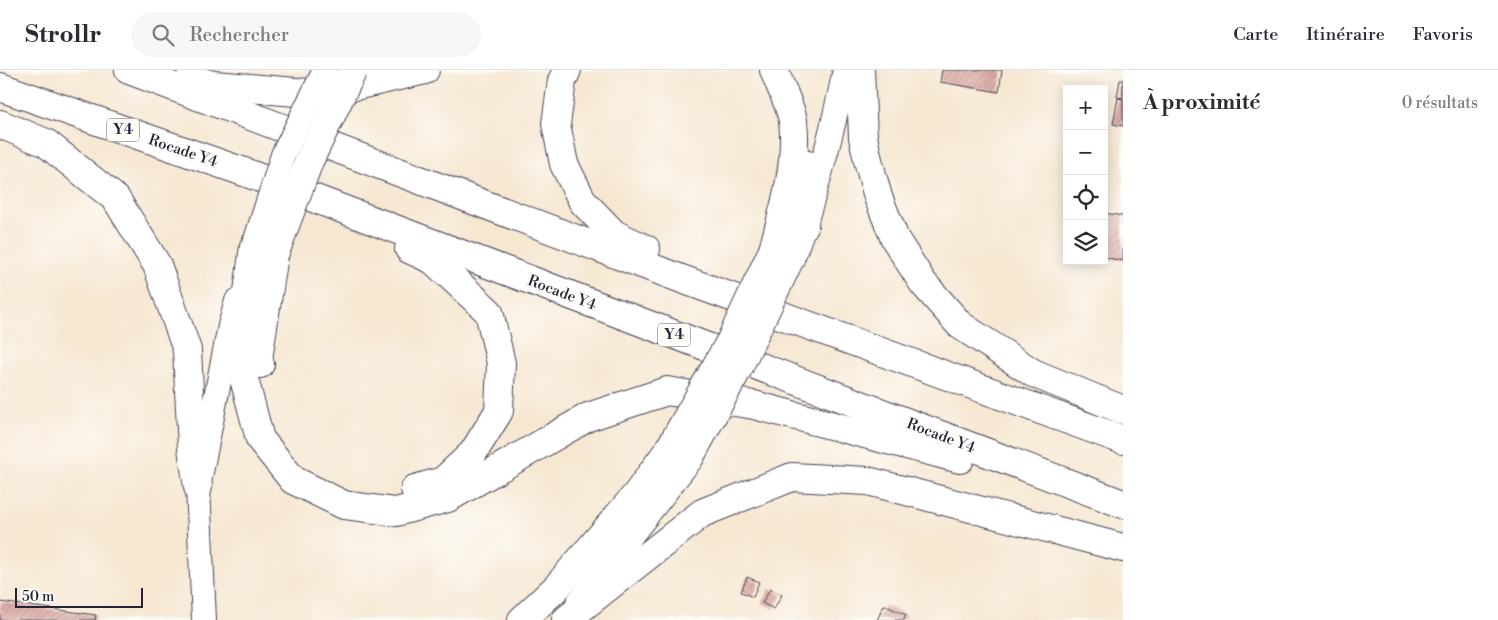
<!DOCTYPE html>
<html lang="fr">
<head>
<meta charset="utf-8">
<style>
  :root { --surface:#fff; --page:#f7f7f7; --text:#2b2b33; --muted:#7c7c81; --line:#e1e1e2 }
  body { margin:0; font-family:"Libre Bodoni",serif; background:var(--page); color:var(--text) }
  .controls { position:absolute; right:15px; top:15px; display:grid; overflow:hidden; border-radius:0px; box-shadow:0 2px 12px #0003 }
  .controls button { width:45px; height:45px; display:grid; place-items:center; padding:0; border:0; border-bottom:1px solid var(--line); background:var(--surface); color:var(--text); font:25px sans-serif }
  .scale { position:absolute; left:15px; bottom:12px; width:128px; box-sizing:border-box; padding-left:5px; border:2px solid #22223b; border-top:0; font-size:14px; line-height:18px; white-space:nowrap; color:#22223b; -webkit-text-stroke:4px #fdfcf7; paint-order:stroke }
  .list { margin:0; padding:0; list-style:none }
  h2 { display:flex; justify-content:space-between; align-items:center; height:65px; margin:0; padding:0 20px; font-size:21px }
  h2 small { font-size:16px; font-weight:400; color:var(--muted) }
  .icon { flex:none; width:28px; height:28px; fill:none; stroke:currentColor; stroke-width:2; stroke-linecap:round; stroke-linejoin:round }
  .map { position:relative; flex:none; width:1123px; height:550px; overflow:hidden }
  header { display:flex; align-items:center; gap:30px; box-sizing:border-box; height:70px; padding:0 25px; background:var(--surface); border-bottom:1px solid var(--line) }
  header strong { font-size:24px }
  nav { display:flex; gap:28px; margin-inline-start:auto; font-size:18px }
  .search { width:350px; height:45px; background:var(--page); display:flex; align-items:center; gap:12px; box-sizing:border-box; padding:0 18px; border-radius:28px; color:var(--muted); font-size:19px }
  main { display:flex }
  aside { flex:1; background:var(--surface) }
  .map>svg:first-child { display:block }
</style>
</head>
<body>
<header>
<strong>Strollr</strong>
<div class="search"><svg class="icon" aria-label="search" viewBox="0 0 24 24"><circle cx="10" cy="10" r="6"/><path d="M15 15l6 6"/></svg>Rechercher</div>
<nav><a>Carte</a><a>Itinéraire</a><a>Favoris</a></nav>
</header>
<main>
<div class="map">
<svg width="1123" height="550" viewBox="0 0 1123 550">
  <defs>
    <pattern id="building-hatch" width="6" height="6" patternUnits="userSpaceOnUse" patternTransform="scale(1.25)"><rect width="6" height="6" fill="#dba49e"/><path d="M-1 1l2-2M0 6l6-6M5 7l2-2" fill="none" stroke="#b18582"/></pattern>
  </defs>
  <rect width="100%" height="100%" fill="#fdfcf7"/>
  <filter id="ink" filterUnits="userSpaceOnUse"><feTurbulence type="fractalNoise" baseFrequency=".02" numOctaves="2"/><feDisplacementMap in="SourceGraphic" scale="10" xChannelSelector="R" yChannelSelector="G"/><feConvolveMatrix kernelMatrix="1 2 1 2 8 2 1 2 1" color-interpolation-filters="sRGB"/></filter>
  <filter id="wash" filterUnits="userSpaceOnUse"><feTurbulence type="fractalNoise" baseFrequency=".0096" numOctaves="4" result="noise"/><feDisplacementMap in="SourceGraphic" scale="20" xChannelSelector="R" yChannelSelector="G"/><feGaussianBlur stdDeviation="1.12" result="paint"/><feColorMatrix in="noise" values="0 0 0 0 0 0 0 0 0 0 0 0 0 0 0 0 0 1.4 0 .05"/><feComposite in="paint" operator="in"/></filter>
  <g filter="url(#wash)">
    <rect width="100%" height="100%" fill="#f6e7d1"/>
    <g id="blocks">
      <g fill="url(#building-hatch)">
        <polygon points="942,0 1002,0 999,22 940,12"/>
        <polygon points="1120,10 1123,10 1123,28 1117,27"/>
        <polygon points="1118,28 1123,29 1123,56 1113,54"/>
        <polygon points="1104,143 1123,146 1123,191 1104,187"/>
        <polygon points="747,507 759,512 753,527 741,522"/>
        <polygon points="770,519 782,525 774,539 762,533"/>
        <polygon points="0,532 96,545 95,550 0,550"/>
        <polygon points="884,535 906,545 904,550 877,550"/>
      </g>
    </g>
  </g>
  <g filter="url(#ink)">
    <use href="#blocks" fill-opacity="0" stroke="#424052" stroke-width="1"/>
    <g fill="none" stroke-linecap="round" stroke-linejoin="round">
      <defs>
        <g id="major">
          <path d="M 792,189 C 815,128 832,64 845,0"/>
          <polyline points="578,533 691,389"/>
          <polyline points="204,550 198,417 230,256 237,231"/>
        </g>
        <g id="highway">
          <polyline points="129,0 679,208 1123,370"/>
          <polyline points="567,0 562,11 556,54 564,94 583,132 614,164 646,179"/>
          <polyline points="860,0 863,67 868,90 878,127 895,169 923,213 960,255 1033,303 1123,340"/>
          <polyline points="190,9 214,15 319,24 425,0"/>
          <polyline points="0,17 247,103 1123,434"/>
          <polyline points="0,54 46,73 116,129 157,195 187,280 192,378 198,417"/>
          <polyline points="804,156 808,95"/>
          <polyline points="254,176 239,290 260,369 293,410 344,435 396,442 448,428 588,347 667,321 754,335 960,389"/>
          <polyline points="409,179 433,190 489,242 501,293 499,341 473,383 443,411 415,419"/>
          <path d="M 773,180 C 784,139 798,94 793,51 C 791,37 779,14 774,0"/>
          <polyline points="260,294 258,289 274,185"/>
          <polyline points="522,550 556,518 636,425 670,378"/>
          <polyline points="566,550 702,443 792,407 868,411 1123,478"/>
        </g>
      </defs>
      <use href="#major" stroke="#424052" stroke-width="26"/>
      <use href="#highway" stroke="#424052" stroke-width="30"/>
      <use href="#major" stroke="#fff" stroke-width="24"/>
      <use href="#highway" stroke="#fff" stroke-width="28"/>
      <defs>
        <g id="major-bridge">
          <polyline points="254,176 283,85 325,0"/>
          <polyline points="691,389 740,299 792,189"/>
        </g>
        <g id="highway-bridge">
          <polyline points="274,185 309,91 353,0"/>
          <polyline points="670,378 731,270 773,180"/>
        </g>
      </defs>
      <use href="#major-bridge" stroke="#424052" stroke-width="26" stroke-linecap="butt"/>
      <use href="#highway-bridge" stroke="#424052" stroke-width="30" stroke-linecap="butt"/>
      <use href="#major-bridge" stroke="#fff" stroke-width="24"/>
      <use href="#highway-bridge" stroke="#fff" stroke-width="28"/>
    </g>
  </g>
  <g text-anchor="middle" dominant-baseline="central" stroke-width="4" stroke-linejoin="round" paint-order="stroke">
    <g fill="#fdfcf7" stroke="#646373" stroke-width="1">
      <rect x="107" y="48.5" width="32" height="23" rx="4"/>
      <rect x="658" y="253.5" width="32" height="23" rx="4"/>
    </g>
    <g font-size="14" font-weight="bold" fill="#22223b">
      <text x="123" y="60">Y4</text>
      <text x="674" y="265">Y4</text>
    </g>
    <g font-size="15" fill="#22223b" stroke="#fdfcf7">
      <text transform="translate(183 81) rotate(19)">Rocade Y4</text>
      <text transform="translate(562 223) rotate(21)">Rocade Y4</text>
      <text transform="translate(941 366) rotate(21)">Rocade Y4</text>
    </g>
  </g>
</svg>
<div class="controls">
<button>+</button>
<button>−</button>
<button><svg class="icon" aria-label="locate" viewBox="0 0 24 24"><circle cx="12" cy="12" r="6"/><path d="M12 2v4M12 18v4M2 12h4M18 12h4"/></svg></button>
<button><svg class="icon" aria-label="layers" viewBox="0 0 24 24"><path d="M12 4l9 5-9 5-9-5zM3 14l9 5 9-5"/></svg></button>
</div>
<div class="scale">50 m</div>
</div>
<aside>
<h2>À proximité<small>0 résultats</small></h2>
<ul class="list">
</ul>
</aside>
</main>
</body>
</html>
